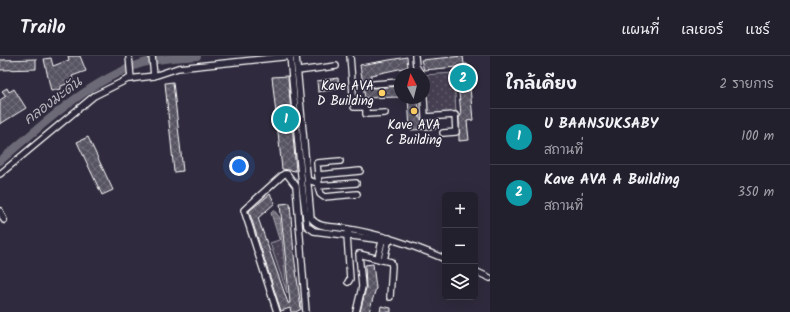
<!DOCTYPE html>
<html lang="th">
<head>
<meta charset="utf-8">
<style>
  :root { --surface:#23202e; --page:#2f2d3a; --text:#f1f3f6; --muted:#a3a3aa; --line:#403e4a; --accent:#0b8043 }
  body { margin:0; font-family:Kalam,"Playpen Sans Thai",sans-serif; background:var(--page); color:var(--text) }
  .controls { position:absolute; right:12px; bottom:12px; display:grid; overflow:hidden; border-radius:6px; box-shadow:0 4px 16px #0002 }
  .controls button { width:36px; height:36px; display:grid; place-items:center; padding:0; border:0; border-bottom:1px solid var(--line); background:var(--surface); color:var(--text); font:20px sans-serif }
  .compass { position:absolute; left:394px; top:12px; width:36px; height:36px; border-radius:50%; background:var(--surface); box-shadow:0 4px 16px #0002; rotate:353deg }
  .you { position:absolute; left:239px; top:110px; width:14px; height:14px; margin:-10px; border:3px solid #fff; border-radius:50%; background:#1a73e8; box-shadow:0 0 0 6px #1a73e833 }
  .badge { display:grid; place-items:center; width:26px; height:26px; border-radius:50%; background:var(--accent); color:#fff; font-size:13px; font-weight:700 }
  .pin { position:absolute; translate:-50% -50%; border:2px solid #fff; box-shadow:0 1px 4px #0006 }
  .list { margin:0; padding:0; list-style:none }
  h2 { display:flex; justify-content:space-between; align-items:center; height:52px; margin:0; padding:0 16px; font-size:17px }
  h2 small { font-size:13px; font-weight:400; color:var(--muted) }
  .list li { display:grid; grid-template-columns:26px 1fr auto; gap:12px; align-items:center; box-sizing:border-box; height:56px; padding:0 16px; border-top:1px solid var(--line) }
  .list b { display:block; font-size:15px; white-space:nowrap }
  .list p { margin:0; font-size:13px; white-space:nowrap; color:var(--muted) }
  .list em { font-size:13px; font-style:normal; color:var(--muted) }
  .icon { flex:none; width:22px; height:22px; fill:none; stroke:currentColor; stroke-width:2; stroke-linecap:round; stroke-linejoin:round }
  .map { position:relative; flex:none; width:490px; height:256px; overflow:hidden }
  header { display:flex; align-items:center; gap:24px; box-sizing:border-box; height:56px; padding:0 20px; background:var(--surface); border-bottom:1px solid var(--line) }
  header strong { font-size:19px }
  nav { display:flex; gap:22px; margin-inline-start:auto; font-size:14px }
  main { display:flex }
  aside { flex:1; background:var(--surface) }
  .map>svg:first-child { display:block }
</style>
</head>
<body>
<header>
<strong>Trailo</strong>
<nav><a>แผนที่</a><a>เลเยอร์</a><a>แชร์</a></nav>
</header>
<main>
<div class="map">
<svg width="490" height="256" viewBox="0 0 490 256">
  <defs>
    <pattern id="park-dots" width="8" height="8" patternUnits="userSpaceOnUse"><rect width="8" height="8" fill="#464152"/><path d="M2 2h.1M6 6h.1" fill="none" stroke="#625e6c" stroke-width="1.8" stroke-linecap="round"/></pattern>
    <pattern id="water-rules" width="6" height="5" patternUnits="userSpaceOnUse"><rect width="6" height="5" fill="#6d6a77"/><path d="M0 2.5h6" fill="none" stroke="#83808b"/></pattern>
    <pattern id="building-cross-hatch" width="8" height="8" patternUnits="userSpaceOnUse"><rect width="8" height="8" fill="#595564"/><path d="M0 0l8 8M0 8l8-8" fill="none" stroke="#726e7b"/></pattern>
  </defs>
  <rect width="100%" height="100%" fill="#2f2a3d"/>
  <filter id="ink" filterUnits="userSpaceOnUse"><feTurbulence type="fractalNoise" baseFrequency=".025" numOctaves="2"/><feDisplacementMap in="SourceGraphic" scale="8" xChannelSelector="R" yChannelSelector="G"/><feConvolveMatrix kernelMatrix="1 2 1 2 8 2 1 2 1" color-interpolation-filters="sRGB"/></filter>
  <g filter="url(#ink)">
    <g fill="url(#park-dots)" stroke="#a2a0a8">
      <polygon points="454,17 456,58 424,61 424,19"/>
      <polygon points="282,183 287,237 270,187"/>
    </g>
    <polygon fill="url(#water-rules)" stroke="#a7a6ad" points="274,154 280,162 282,182 279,183 271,157"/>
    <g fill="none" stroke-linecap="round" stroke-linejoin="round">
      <path stroke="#6d6a77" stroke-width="8" d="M 0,105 C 41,70 88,25 140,8 C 157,2 179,2 197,0"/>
    </g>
    <g fill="url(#building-cross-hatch)" stroke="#fff">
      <polygon points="68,0 80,0 86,15 72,20 74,25 61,30 61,33 51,35 44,3 51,2 53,10 69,4"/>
      <polygon points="463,0 464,8 467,8 468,10 473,64 467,65 469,84 459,85 459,60 461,60 457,11 424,14 421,4"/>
      <polygon points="407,1 408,11 371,19 370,28 372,32 400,30 400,41 365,42 360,9"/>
      <polygon points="36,3 36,13 0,14 0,4"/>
      <polygon points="288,20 296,115 282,113 272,21"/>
      <polygon points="338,22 339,33 318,36 317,25"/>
      <polygon points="173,26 183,115 174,116 165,27"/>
      <polygon points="7,32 9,36 14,33 26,52 0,68 0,44 6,40 2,35"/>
      <polygon points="408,42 418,42 420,63 425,65 436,65 436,73 410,74"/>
      <polygon points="88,81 113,134 102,139 77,86"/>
      <polygon points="270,138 275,147 258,162 288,247 290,247 280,148 290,147 294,199 301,253 296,256 291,256 290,252 281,255 249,155"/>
      <polygon points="373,208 376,232 369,256 360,256 366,232 365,209"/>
      <polygon points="381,250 391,252 391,256 380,256"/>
    </g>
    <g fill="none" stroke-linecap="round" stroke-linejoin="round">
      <defs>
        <g id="minor">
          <polyline points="129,0 131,23"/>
          <polyline points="152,0 154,20"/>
          <polyline points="290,0 302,130 307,170 314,175 390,185"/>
          <path d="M 296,0 L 311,162 C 318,172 331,170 342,172 C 381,178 409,188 445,203"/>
          <polyline points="350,0 354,51 366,51 366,58 385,57"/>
          <polyline points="415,0 416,10 421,18"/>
          <polyline points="298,15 336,10"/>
          <polyline points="374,28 400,26"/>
          <polyline points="424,42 425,61 455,59 456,76 443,77"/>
          <polyline points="0,118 94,40 128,23 154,20 178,12 292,0"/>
          <polyline points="318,119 317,107 340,105"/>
          <polyline points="308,124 317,127 320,138 324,141 357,138"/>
          <polyline points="356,127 319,130 318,119 360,115"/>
          <polyline points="0,155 4,164"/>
          <polyline points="378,202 383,181"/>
          <polyline points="384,204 389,182"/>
          <polyline points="475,215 490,222"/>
          <polyline points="348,226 350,223 347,179 349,175"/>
          <polyline points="277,256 244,154 284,118 287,118 296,130 306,256"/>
          <polyline points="356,256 362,231 359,198 391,206 392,210 390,241"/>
        </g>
      </defs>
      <use href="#minor" stroke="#fff" stroke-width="8"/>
      <use href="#minor" stroke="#2f2a3d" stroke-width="5.5"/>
    </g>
  </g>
  <g fill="#ffd166" stroke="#2f2a3d" stroke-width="1.5">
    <circle cx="382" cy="37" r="4"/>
    <circle cx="414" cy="55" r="4"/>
  </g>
  <g text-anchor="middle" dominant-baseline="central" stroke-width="3" stroke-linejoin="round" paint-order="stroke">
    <g font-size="13" fill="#fff" stroke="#2f2a3d" text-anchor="end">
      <text x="374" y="30">Kave AVA<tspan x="374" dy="15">D Building</tspan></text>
      <text x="414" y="69" text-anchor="middle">Kave AVA<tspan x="414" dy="15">C Building</tspan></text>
    </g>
    <g font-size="14" font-style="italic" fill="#b6b4bb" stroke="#2f2a3d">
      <text transform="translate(53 45) rotate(-37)">คลองมะดัน</text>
    </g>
  </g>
</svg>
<div class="controls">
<button>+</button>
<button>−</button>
<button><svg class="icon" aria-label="layers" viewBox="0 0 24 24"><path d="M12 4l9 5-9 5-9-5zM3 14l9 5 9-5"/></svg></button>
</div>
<svg class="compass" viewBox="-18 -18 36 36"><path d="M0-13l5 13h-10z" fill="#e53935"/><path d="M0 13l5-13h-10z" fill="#a3a3aa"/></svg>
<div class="you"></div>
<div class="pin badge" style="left:286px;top:63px;background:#0f9aa8">1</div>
<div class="pin badge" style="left:463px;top:22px;background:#0f9aa8">2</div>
</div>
<aside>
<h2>ใกล้เคียง<small>2 รายการ</small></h2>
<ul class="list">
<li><span class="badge" style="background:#0f9aa8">1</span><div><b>U BAANSUKSABY</b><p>สถานที่</p></div><em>100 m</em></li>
<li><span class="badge" style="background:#0f9aa8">2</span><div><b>Kave AVA A Building</b><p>สถานที่</p></div><em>350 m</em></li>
</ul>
</aside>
</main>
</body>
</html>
